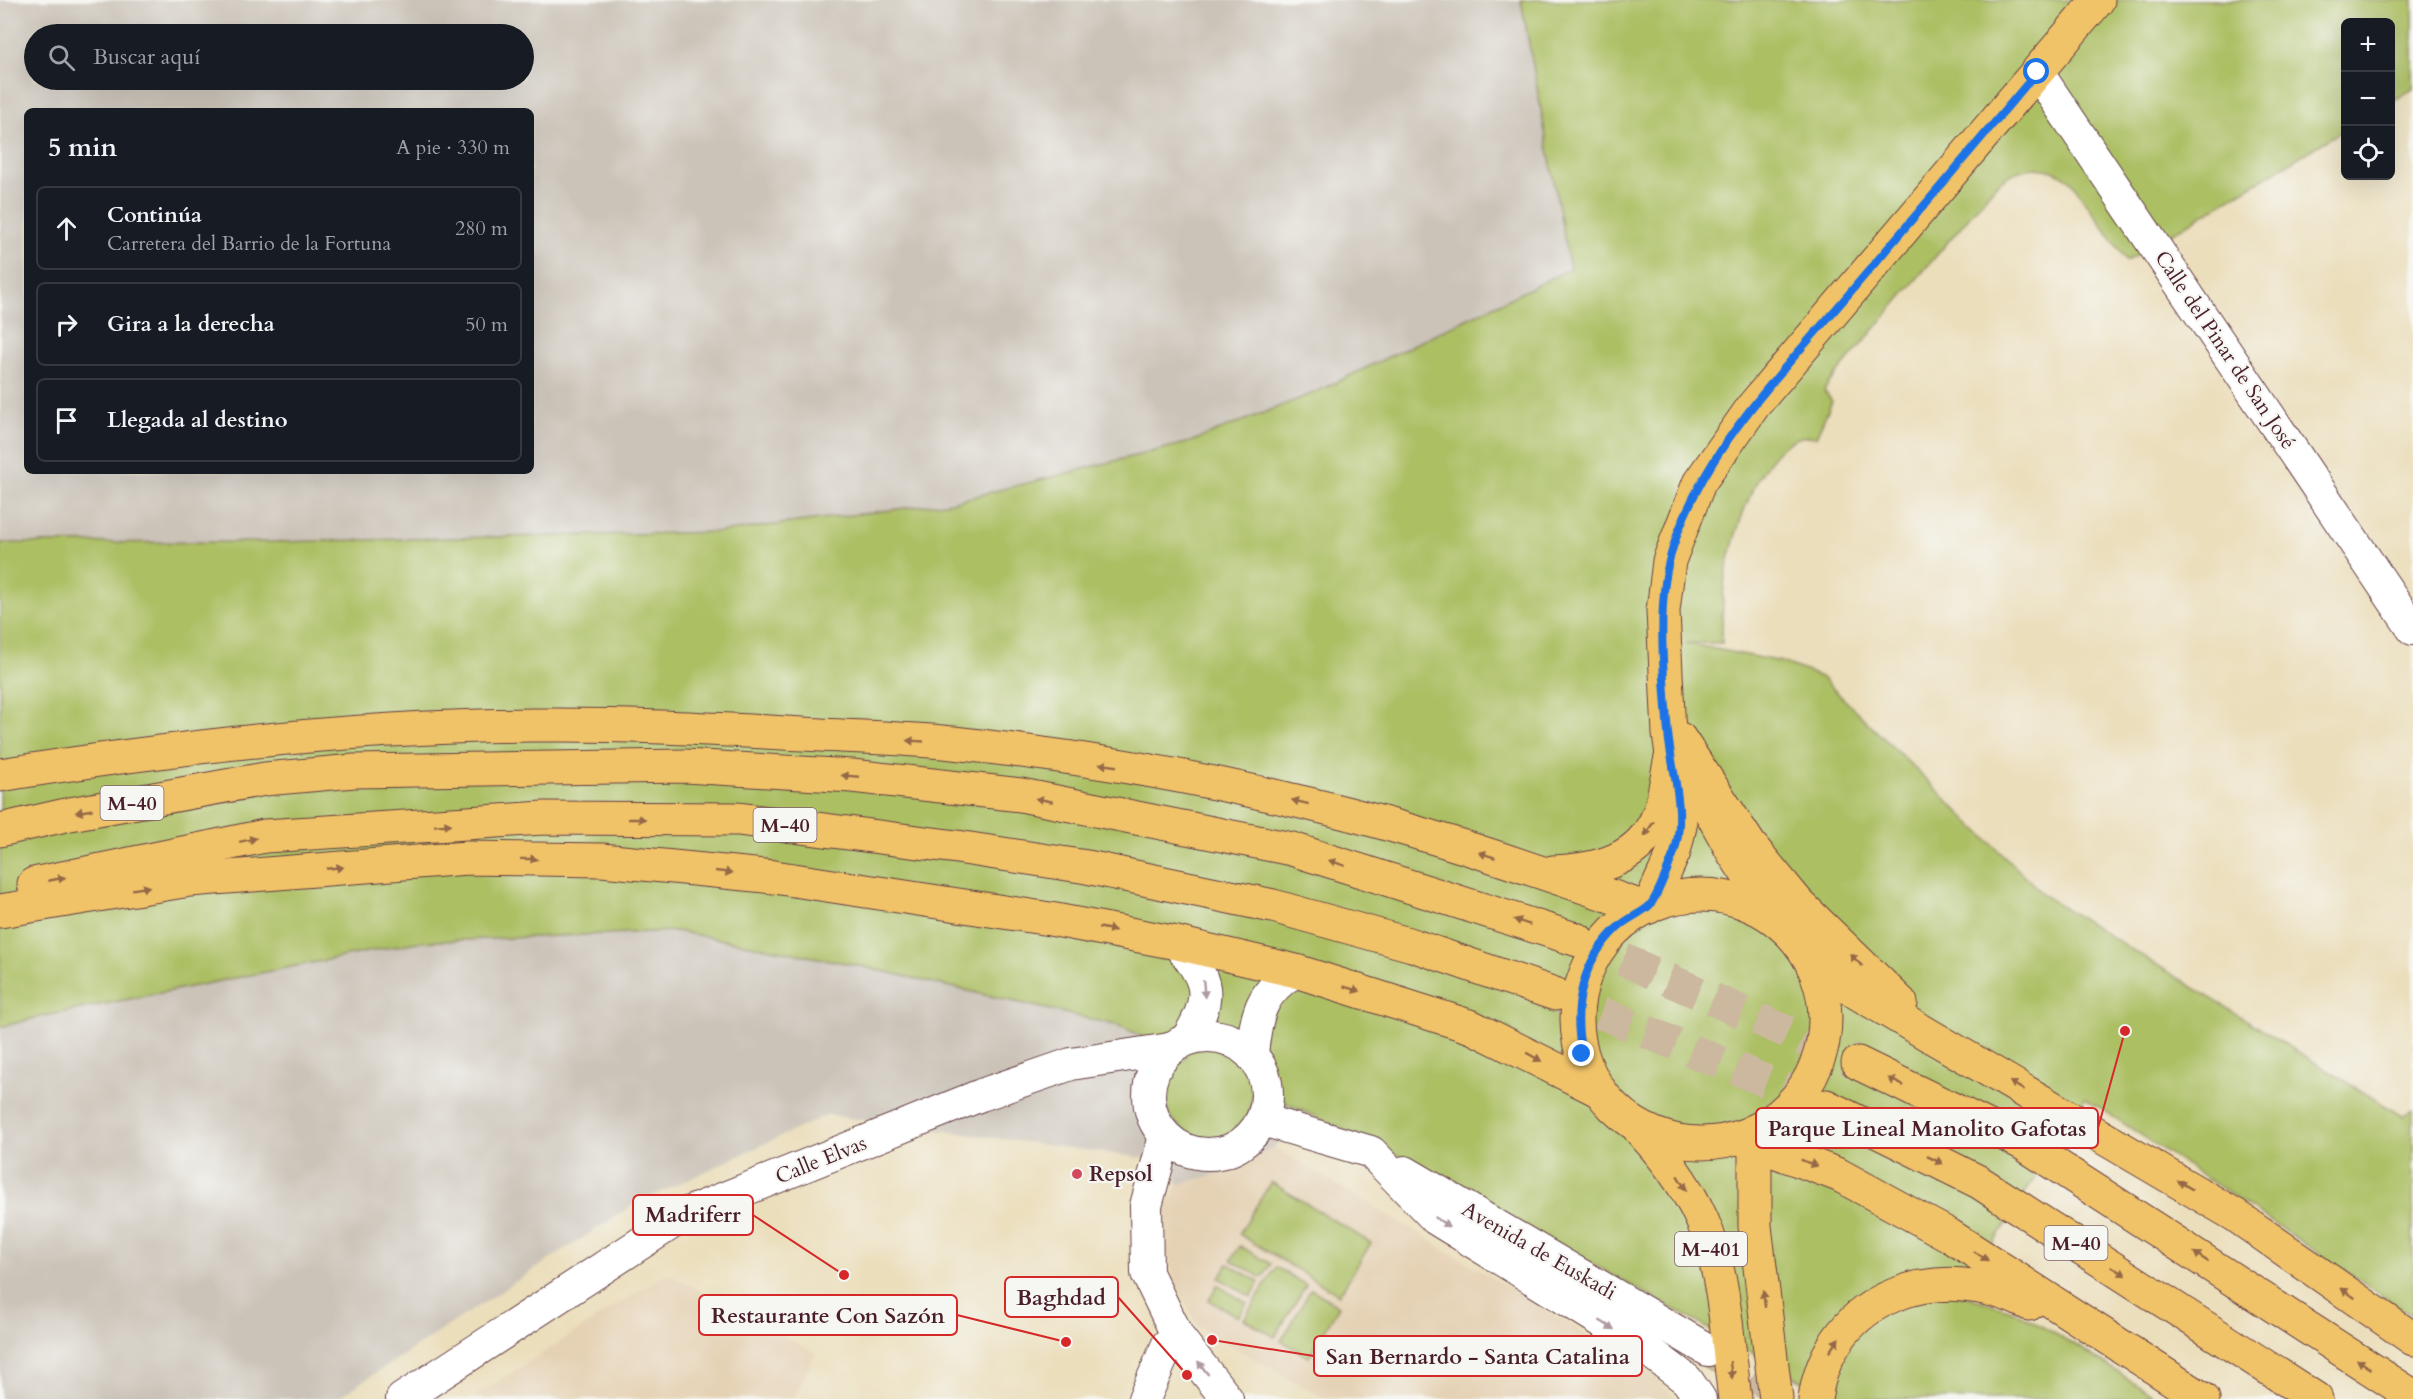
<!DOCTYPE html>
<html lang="es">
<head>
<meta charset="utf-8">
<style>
  :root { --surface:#171b24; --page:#20242c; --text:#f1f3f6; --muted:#9ea1a6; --line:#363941 }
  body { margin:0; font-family:Cardo,serif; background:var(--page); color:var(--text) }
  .controls { position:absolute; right:18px; top:18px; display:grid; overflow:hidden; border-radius:9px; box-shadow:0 6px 24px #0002 }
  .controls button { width:54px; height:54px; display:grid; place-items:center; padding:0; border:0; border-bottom:2px solid var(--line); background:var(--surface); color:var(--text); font:30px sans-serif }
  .stop { position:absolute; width:18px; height:18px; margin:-14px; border:4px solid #1a73e8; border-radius:50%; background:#fff }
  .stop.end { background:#1a73e8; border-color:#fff; box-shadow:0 2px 6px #0008 }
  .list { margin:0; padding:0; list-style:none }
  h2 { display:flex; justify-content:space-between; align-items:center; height:78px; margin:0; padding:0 24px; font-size:26px }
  h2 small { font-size:20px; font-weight:400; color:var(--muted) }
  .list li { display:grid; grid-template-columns:39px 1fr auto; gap:18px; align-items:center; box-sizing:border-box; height:84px; margin:0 12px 12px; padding:0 12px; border:2px solid var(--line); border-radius:9px }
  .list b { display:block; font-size:22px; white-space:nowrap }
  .list p { margin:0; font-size:20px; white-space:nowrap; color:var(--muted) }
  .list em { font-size:20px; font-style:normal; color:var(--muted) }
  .icon { flex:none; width:33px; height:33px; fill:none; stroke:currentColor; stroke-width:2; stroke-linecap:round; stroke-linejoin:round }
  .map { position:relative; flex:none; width:2413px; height:1399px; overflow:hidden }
  .search { position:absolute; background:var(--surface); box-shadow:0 6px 24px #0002; left:24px; top:24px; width:510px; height:66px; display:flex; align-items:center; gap:15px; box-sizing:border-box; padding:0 21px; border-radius:33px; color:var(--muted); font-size:22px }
  .panel { position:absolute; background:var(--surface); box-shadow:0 6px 24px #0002; left:24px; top:108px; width:510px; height:366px; border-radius:9px }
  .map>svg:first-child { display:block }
</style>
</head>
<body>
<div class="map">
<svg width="2413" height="1399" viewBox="0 0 2413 1399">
  <rect width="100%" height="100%" fill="#f6f6f2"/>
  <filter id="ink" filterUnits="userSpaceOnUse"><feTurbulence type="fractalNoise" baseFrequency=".0167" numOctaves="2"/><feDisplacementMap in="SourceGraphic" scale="12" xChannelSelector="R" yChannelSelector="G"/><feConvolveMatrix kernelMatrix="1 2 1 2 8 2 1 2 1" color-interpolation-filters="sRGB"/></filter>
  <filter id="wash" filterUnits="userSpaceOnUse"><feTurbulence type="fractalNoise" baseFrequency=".008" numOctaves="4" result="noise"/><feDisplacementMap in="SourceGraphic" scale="24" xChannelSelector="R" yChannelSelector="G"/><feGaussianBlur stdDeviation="1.35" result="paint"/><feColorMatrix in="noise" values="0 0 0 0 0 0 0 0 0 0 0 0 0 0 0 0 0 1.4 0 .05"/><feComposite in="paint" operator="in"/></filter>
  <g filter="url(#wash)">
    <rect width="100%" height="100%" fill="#ebdebb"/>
    <g fill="#e5d1b4">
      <polygon points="1274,1147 1651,1373 1675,1399 1326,1399 1198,1327 1175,1283 1165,1241 1165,1209 1178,1184 1227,1172"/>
      <polygon points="667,1273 815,1353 794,1399 471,1399"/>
    </g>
    <g fill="#cbc3b8" fill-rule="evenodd">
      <path d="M 0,0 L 1521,0 L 1570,269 L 1316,392 L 1190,442 L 952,502 L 720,532 L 274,542 L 0,543 ZM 34,34 L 524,34 L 524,80 L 34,80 ZM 27,111 L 531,111 L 531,471 L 27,471 Z"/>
      <polygon points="676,931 856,965 1120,1026 1309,1113 1274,1147 1227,1172 1178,1184 1172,1162 827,1115 633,1205 336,1399 0,1399 0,1027 44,1016 417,942"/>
    </g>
    <g fill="#acbf63" stroke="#7b6f47" stroke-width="1.5">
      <path d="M 1521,0 L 2413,0 L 2413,89 L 2391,102 L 2390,22 L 2346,22 L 2345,129 L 2127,261 L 2071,181 C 2046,162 2019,165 1996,185 L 1828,384 L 1824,391 L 1832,401 L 1816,437 C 1763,427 1732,538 1725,579 C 1722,600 1722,622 1722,643 L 1685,643 L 1782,662 L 1821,677 L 2045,896 L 2402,1116 L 2413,1109 L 2413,1316 L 2085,1098 L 1961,1295 L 2012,1310 L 2079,1347 L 2159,1399 L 1835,1399 L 1386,1149 L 1253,1088 C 1252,1097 1252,1106 1248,1115 C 1219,1177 1120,1107 1186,1057 L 1120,1026 L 856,965 L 676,931 L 417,942 L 44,1016 L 0,1027 L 0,543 L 274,542 L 720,532 L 952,502 L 1190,442 L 1316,392 L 1570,269 Z"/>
      <polygon points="1271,1182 1371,1243 1339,1295 1239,1234"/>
      <polygon points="1240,1246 1271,1264 1262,1278 1231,1260"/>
      <polygon points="1228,1264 1259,1282 1251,1297 1219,1278"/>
      <polygon points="1276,1267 1306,1285 1275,1337 1244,1319"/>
      <polygon points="1217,1285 1247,1303 1238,1317 1209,1300"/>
      <polygon points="1311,1289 1339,1306 1309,1357 1281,1341"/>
    </g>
  </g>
  <g filter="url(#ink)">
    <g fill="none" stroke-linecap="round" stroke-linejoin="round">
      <polyline stroke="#cbb89e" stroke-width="32" stroke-dasharray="32 16" stroke-linecap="butt" points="1711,1352 1793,1399"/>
      <g stroke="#cbb89e" stroke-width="33" stroke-dasharray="33 16" stroke-linecap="butt">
        <polyline points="1578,940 1858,1063"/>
        <polyline points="1555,994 1826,1106"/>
      </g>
      <defs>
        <g id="minor">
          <polyline points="2037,72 2413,629"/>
          <path d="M 1177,943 C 1209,979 1214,997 1187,1039"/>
          <circle cx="1208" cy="1095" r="59"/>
          <path d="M 1252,1054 C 1256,1016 1260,991 1296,971"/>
          <polyline points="1263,1120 1371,1152 1436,1219 1645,1348 1687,1380 1700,1399"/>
          <polyline points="1165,1136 1146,1206 1147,1273 1178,1337 1227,1399"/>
          <polyline points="1405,1172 1708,1350"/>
          <polyline points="402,1399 687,1213 981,1095 1071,1064 1170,1049"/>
          <polyline points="1144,1399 1168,1344 1178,1337"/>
        </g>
        <g id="major">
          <polyline points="1696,785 1734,854 1776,918"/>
          <circle cx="1701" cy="1019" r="124"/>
          <polyline points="1649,907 1674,852 1680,826 1679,801 1669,734 1663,611 1669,561 1699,483 1754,405 2098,0"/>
          <path d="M 1640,1130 C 1668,1160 1692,1193 1707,1232 C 1725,1282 1728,1346 1735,1399"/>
          <polyline points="1757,1130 1755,1143 1755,1226 1776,1399"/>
        </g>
        <g id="highway">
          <polyline points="1680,739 1750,845 1798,903 1901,1003"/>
          <path d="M 0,775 C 174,747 358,726 534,725 C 623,724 714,729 803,734 C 853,737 903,738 953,743 C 1067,755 1181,774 1292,800 C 1413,827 1529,868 1645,908"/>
          <polyline points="0,830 70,814 265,779 354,771 685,766 852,776 1021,795 1292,849 1578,940"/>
          <path d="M 1553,872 C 1598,870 1642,860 1659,813 C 1665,795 1667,773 1672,754"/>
          <polyline points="34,884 265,836 543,818 738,819 957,847 1087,867 1273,906 1412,945 1555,994"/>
          <polyline points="0,911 190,880 467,858 602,860 774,877 1050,919 1177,943 1296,971 1472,1027 1600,1091"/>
          <polyline points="1812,962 1859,994 2235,1215 2413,1339"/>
          <polyline points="1858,1063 2022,1143 2413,1396"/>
          <polyline points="1826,1106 1979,1182 2316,1399"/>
          <polyline points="1739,1138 1839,1175 1949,1235 2203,1399"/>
          <path d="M 1815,1399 C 1830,1294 1941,1258 2029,1304"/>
        </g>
      </defs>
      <use href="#minor" stroke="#623c41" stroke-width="34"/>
      <use href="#major" stroke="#623c41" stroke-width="35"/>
      <use href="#highway" stroke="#623c41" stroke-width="35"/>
      <use href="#minor" stroke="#fff" stroke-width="32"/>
      <use href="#major" stroke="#f0c369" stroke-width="33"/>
      <use href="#highway" stroke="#f0c369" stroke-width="33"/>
    </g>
    <defs><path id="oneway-solid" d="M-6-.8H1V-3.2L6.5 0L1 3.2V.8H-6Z" transform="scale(1.5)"/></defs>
    <g fill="#956947">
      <use href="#oneway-solid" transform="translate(915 741) rotate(-177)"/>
      <use href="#oneway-solid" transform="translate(1108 765) rotate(-172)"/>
      <use href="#oneway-solid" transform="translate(850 776) rotate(-175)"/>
      <use href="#oneway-solid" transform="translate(1044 800) rotate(-169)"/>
      <use href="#oneway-solid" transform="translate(1300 802) rotate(-166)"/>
      <use href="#oneway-solid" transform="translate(84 811) rotate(170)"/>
      <use href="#oneway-solid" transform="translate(637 819)"/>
      <use href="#oneway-solid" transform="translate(443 825) rotate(-4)"/>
      <use href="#oneway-solid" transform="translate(1649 829) rotate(123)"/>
      <use href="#oneway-solid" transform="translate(248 840) rotate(-12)"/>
      <use href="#oneway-solid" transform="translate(1487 855) rotate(-162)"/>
      <use href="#oneway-solid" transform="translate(529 859) rotate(1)"/>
      <use href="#oneway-solid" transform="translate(1337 863) rotate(-162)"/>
      <use href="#oneway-solid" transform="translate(335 868) rotate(-5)"/>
      <use href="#oneway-solid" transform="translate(724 872) rotate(6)"/>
      <use href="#oneway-solid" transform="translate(57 879) rotate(-11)"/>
      <use href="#oneway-solid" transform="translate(141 888) rotate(-9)"/>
      <use href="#oneway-solid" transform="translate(1522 922) rotate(-162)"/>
      <use href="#oneway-solid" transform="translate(1107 929) rotate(11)"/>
      <use href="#oneway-solid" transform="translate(1856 960) rotate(-136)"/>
      <use href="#oneway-solid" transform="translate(1352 989) rotate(17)"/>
      <use href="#oneway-solid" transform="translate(1534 1057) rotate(29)"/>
      <use href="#oneway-solid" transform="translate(1896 1082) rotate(-154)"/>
      <use href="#oneway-solid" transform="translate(2017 1086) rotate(-149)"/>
      <use href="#oneway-solid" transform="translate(1935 1160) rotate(26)"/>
      <use href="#oneway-solid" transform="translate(1809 1163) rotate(22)"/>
      <use href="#oneway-solid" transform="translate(1682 1183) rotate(58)"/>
      <use href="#oneway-solid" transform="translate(2185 1185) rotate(-149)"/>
      <use href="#oneway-solid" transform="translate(1981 1256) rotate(33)"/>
      <use href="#oneway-solid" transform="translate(2201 1257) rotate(-147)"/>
      <use href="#oneway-solid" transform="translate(2119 1271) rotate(32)"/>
      <use href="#oneway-solid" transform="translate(2348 1293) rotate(-145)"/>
      <use href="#oneway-solid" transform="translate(1764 1299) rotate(-97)"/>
      <use href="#oneway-solid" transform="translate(1834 1345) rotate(-55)"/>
      <use href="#oneway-solid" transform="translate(2364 1364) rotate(-147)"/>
      <use href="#oneway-solid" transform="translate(1731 1370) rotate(82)"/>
    </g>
    <g fill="#ae9aa0">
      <use href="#oneway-solid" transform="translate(1204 989) rotate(85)"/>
      <use href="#oneway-solid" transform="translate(1442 1222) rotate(34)"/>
      <use href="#oneway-solid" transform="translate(1607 1325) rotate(32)"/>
      <use href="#oneway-solid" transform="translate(1203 1368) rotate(-128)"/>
    </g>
  </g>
  <g fill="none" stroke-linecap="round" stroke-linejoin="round" filter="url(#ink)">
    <path stroke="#1a73e8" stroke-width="8" d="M 1582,1054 C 1572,1007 1582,961 1617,928 C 1626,919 1644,912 1650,905 C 1658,896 1669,865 1674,853 C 1687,813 1672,773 1668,733 C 1664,683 1657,609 1669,561 C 1696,457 1779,376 1847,296 C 1911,221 1974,147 2037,72"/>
  </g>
  <circle fill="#d1495b" stroke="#f6f6f2" stroke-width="2" cx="1077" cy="1174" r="6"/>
  <g text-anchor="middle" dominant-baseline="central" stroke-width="4.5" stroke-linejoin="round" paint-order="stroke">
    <g fill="#f6f6f2" stroke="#7e6067" stroke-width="1.5">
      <rect x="100.5" y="786" width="63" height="34" rx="4.5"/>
      <rect x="753.5" y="808" width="63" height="34" rx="4.5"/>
      <rect x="2044.5" y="1226" width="63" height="34" rx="4.5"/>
      <rect x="1675" y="1232" width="72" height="34" rx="4.5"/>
    </g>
    <g font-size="20" font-weight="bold" fill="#4a1f2b">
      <text x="132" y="803">M-40</text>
      <text x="785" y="825">M-40</text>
      <text x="2076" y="1243">M-40</text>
      <text x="1711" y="1249">M-401</text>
    </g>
    <g font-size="21" fill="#4a1f2b" stroke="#f6f6f2">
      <text transform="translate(2225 350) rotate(56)">Calle del Pinar de San José</text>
      <text transform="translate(821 1160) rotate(-22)">Calle Elvas</text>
      <text transform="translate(1539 1251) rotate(30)">Avenida de Euskadi</text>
    </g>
    <g font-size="21" font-weight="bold" fill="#4a1f2b" stroke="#f6f6f2" text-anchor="start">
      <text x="1089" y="1174">Repsol</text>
    </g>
  </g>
  <path fill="none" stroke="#d62828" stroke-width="2" d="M2125 1031L2098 1128M844 1275L753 1215M1187 1375L1118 1297M1066 1342L957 1315M1212 1340L1314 1356"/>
  <g fill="#d62828" stroke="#f6f6f2" stroke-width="2">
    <circle cx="2125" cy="1031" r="6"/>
    <circle cx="844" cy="1275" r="6"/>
    <circle cx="1187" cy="1375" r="6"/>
    <circle cx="1066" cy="1342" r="6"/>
    <circle cx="1212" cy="1340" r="6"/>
  </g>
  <g fill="#f6f6f2" stroke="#d62828" stroke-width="2">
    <rect x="1756" y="1108" width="342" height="40" rx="6"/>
    <rect x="633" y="1195" width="120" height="40" rx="6"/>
    <rect x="1005" y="1277" width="113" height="40" rx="6"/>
    <rect x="699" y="1295" width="258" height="40" rx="6"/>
    <rect x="1314" y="1336" width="328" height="40" rx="6"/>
  </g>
  <g font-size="22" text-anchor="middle" font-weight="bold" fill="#4a1f2b">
    <text x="1927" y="1136">Parque Lineal Manolito Gafotas</text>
    <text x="693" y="1222">Madriferr</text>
    <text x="1061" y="1305">Baghdad</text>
    <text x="828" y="1323">Restaurante Con Sazón</text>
    <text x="1478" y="1364">San Bernardo - Santa Catalina</text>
  </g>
</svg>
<div class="controls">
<button>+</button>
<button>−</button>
<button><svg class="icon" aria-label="locate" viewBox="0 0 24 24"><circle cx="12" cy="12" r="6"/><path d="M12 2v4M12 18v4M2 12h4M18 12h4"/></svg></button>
</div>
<div class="stop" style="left:2037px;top:72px"></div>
<div class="stop end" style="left:1582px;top:1054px"></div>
<div class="search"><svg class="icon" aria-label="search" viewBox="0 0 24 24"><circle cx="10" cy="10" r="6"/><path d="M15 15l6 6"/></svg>Buscar aquí</div>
<section class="panel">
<h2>5 min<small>A pie · 330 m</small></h2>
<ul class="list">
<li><svg class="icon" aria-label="ahead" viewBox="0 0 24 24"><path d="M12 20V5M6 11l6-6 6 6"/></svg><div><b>Continúa</b><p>Carretera del Barrio de la Fortuna</p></div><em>280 m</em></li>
<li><svg class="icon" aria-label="right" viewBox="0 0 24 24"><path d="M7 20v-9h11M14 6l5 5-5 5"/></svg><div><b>Gira a la derecha</b></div><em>50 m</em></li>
<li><svg class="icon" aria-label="arrive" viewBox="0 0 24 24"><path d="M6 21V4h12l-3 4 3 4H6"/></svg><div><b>Llegada al destino</b></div></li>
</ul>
</section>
</div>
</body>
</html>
